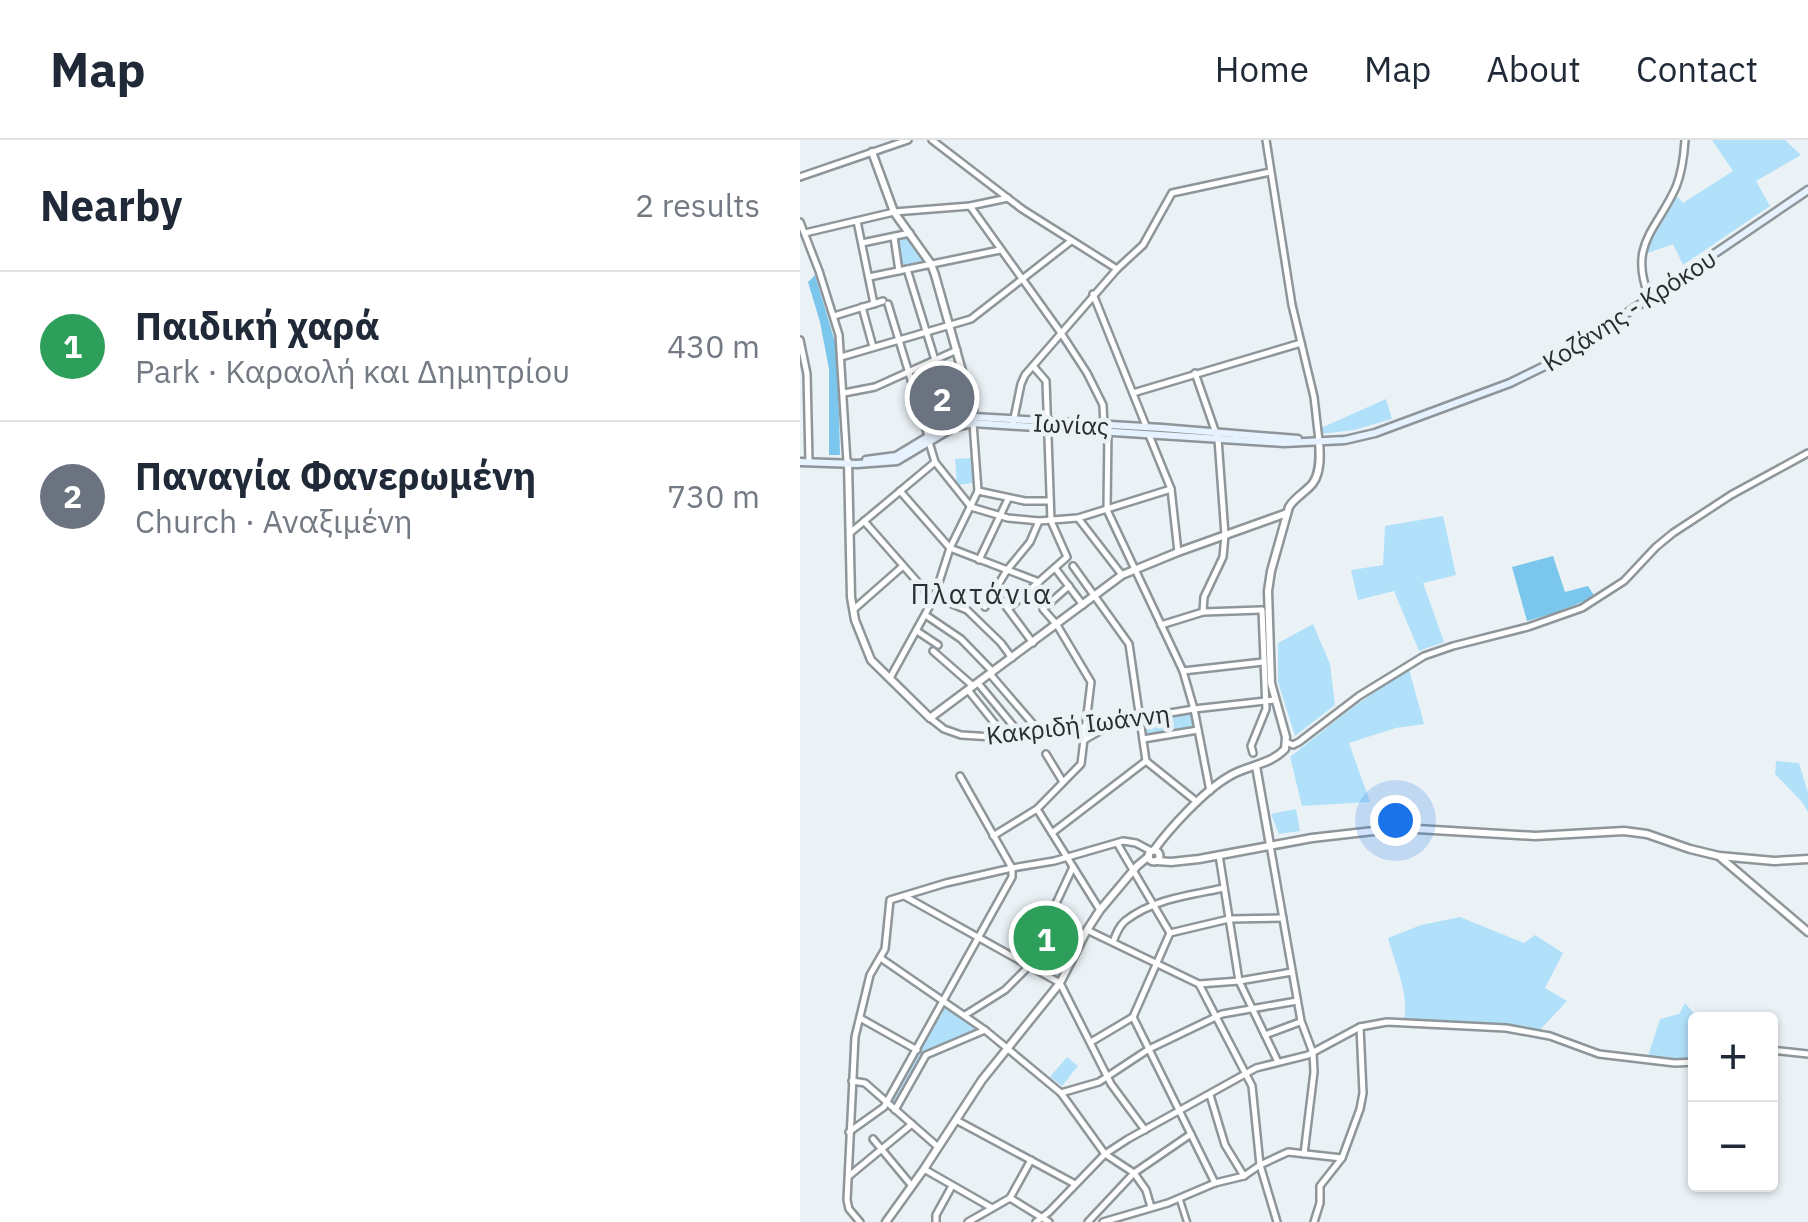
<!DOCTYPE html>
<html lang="en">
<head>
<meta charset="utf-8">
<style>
  :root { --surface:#fff; --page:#f2f2f3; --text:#1f2937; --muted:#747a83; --line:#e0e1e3; --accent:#56772e }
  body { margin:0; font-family:"IBM Plex Sans",sans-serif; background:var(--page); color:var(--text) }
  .controls { position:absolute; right:30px; bottom:30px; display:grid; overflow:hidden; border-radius:10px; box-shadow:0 2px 8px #0004 }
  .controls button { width:90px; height:90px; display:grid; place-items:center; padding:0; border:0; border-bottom:2px solid var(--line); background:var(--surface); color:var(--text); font:50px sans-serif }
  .you { position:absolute; left:595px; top:680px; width:35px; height:35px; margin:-25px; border:8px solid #fff; border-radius:50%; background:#1a73e8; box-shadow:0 0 0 15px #1a73e833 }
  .badge { display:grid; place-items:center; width:65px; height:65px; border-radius:50%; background:var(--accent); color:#fff; font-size:32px; font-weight:700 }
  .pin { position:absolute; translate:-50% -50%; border:5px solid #fff; box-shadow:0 2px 10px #0006 }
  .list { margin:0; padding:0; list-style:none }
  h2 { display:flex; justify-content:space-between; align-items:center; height:130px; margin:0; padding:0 40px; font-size:42px }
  h2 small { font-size:32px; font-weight:400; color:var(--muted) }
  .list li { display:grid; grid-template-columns:65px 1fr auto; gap:30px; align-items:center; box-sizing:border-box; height:150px; padding:0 40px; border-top:2px solid var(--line) }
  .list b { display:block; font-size:38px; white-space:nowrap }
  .list p { margin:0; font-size:32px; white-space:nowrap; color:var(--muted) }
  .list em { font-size:32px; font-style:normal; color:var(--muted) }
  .map { position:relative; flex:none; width:1008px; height:1082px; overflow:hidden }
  header { display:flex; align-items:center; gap:60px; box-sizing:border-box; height:140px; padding:0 50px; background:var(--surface); border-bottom:2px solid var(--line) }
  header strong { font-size:48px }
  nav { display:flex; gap:55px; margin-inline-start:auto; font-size:35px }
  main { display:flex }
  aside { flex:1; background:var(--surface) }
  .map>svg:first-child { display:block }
</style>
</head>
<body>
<header>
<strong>Map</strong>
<nav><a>Home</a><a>Map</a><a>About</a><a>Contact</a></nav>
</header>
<main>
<aside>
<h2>Nearby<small>2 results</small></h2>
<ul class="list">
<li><span class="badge" style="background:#2e9e5b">1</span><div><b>Παιδική χαρά</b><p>Park · Καραολή και Δημητρίου</p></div><em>430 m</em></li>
<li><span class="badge" style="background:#6b7280">2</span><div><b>Παναγία Φανερωμένη</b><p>Church · Αναξιμένη</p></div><em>730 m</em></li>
</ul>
</aside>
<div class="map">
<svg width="1008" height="1082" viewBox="0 0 1008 1082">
  <rect width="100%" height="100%" fill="#ebf2f6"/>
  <g fill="#b1e1fa">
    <polygon points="912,0 985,0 1001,15 956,41 970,66 883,125 873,104 845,114 860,83 877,56 883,63 933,31"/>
    <polygon points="107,98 124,122 100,127 96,100"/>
    <polygon points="586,259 592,279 554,290 521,294 521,288"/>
    <polygon points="171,318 173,343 157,345 155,319"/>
    <polygon points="643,376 656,435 623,443 644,502 619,511 594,451 558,460 551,430 583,425 585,386"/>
    <polygon points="513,484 530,524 535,565 495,596 478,542 478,503"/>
    <polygon points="609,529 624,584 596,588 549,603 570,662 502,666 490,617 553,567"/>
    <polygon points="392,573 394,589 345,596 342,581"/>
    <polygon points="976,621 999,623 1008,653 1008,672 1002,662 975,634"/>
    <polygon points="496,669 500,691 479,694 471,674"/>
    <path d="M 660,777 L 724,803 L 735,795 L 763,813 L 745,848 L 767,861 L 739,891 L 704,886 L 604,879 C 610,858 594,820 588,798 L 621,785 Z"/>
    <polygon points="245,788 274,802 256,838 231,824"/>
    <polygon points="885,863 899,879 896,880 895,918 878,920 848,916 860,879 879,874"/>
    <polygon points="144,865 179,890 124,913 94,966 91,962 138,876 141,877"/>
    <polygon points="267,917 278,926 262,946 250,937"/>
  </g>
  <g fill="#7ac6ec">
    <polygon points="15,135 35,202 38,236 40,315 29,315 29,229 20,182 8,142"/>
    <polygon points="753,416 765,452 788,446 795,457 754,473 727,481 712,427"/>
  </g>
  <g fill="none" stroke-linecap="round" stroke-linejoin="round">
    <defs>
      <polyline id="pedestrian" points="380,1060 387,1082"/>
      <g id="minor">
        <polyline points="132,0 222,69 317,129"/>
        <polyline points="466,0 492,165 514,257 519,301"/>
        <polyline points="0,37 108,0"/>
        <polyline points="170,66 261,193 287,233 303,265 304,287"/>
        <polyline points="57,81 74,164"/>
        <polyline points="0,82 19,131 39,195 47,322"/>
        <polyline points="5,93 94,72 170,66 208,58"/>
        <polyline points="94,97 99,131"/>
        <polyline points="62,103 110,93"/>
        <polyline points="107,129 135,220"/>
        <polyline points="69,137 200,110"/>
        <polyline points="293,154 346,286"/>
        <path d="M 849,157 C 828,104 857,90 876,47 C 882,32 884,16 885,0"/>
        <polyline points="88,164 128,296"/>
        <polyline points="62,167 73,207"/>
        <polyline points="34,176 83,161"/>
        <polyline points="0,200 7,234 9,322"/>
        <polyline points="41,217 171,179 271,101"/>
        <polyline points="395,233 418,299 425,395 423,417 404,457 403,472"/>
        <polyline points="44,253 75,247 157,210"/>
        <polyline points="333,253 501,203"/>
        <polyline points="173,283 178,351"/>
        <polyline points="213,283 221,244 225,235 317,129 343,105 372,53 470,32"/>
        <polyline points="308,289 307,370 383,531 394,569 410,651"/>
        <polyline points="349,295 371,349 378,412"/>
        <polyline points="129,302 135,322 171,367 208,378 239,381 278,378 371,349"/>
        <polyline points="100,351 150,408 239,442"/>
        <polyline points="178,351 225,361 249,361"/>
        <polyline points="278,378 322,435"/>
        <polyline points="64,381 128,454 167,470 201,503 212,518"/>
        <polyline points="50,393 135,322"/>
        <polyline points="179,420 208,359"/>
        <polyline points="273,426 329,504 346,621 397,662"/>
        <polyline points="255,428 283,465"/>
        <polyline points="196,453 233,503"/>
        <polyline points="185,467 207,430 230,402 239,381"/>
        <polyline points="208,469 267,417 251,381 246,241 233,226"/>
        <polyline points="53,470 103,426"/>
        <polyline points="127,476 161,499 193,532"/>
        <polyline points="361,485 403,472 461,470"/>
        <polyline points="117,491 138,505"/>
        <polyline points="133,511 173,546"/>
        <polyline points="383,531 463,522"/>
        <polyline points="190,534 239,591"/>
        <polyline points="90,538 134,458 150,408 178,351"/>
        <polyline points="178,543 220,594"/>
        <polyline points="168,550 204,595"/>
        <polyline points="130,578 144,589 161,595 193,597 285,587 394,569 474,560"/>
        <polyline points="343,599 398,590"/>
        <polyline points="284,600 312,584"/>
        <polyline points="486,602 493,605 499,602 559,556 624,516 653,506 728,487 782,468 824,441 856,407 873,393 931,355 1008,313"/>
        <polyline points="453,613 451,606 466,569 462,470"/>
        <polyline points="246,614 263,642"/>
        <polyline points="237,669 300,770"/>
        <polyline points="252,693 346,621"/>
        <polyline points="193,696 237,669 281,624 291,542 257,485 243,469 269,446"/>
        <polyline points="317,703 370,793"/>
        <polyline points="470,705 501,881 513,913 514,932 504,1014"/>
        <polyline points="419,715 439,841 478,922"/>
        <polyline points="106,757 260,843 311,944 345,990"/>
        <polyline points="244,785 280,803"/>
        <polyline points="287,790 399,844 452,946 460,1025 477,1082"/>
        <polyline points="370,793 429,779 483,778"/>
        <path d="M 313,802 C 316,794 319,786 325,781 C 353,759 390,755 424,748"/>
        <polyline points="82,819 185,890 261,953 305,1014 334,1033 346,1050 351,1067"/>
        <polyline points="399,844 439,841 492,832"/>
        <polyline points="165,875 205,850 225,830 273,727"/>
        <polyline points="333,877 415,1043"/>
        <polyline points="60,878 117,910"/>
        <polyline points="465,895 500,882"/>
        <polyline points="291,902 333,877 370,793"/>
        <polyline points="971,910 1008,914"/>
        <polyline points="52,941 65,943 138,1007"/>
        <polyline points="261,953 299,942 349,909 422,874 497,861"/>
        <polyline points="410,955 425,1005 444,1036"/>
        <polyline points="95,970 126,915 185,890"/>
        <polyline points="156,980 275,1044"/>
        <polyline points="49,992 84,967 212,737 212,728 160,636"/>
        <polyline points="73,999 112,1046"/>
        <polyline points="124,1029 192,1068"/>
        <polyline points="49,1036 112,984"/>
        <polyline points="210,1058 249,1082"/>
        <polyline points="60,1082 49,1069 47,1060 55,897 70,835 85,809 90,760 146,743 212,728 254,721 323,701 336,703 351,711"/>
        <polyline points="136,1082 136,1075 152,1046"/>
        <polyline points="168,1082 210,1058 231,1020"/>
        <polyline points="236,1082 249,1072 305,1014 328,999 456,928 508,915 560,887 587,882 706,888 750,896 799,914 875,923 896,922"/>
        <polyline points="288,1082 334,1033 391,994"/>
        <polyline points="303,1082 368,1063 415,1043 444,1036 460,1025 488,1012 542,1018"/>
        <polyline points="514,1082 520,1063 520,1046 542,1018 560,969 563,953 560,887"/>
      </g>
      <g id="tertiary">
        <polyline points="72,12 94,72 131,124 135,135 173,270 173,279"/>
        <polyline points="48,322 51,457 55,480 71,520 130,578 322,435 378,412 487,373"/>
        <polyline points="456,626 470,705"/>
        <path d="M 354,710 C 370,688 404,651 428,637 C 446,625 469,626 485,609 L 486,597 L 471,543 L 468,451 L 471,431 L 489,367 C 495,357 506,352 513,343 C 521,332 520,314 519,301"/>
        <circle cx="354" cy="716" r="5.5"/>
        <polyline points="920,717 1008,792"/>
        <polyline points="357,721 371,722 399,719 512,698 600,688 735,696 824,691 847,694 890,709 919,716 974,721 1008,719"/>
        <polyline points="86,1082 124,1029 182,940 260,843 287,790 300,770 337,726 349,716"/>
      </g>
      <g id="secondary">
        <polyline points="66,320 96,316 149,284 174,277 362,288 498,299"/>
        <polyline points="0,322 57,324 97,321 154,287 173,283 484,303 545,300 575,293 710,243 761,218 1008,50"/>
      </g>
    </defs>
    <use href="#pedestrian" stroke="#8f9699" stroke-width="9"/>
    <use href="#minor" stroke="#8f9699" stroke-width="10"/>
    <use href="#tertiary" stroke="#8f9699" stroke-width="11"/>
    <use href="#secondary" stroke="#8f9699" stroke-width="11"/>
    <use href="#pedestrian" stroke="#fff" stroke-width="4"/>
    <use href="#minor" stroke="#fff" stroke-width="5"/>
    <use href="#tertiary" stroke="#fff" stroke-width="6"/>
    <use href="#secondary" stroke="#e6f2ff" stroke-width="6"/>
  </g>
  <g text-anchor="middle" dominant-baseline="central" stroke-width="9" stroke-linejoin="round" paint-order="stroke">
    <g font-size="25" fill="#2a2d2e" stroke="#ebf2f6">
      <text transform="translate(829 170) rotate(-33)">Κοζάνης - Κρόκου</text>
      <text transform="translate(271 284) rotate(3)">Ιωνίας</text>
      <text transform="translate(278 584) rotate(-7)">Κακριδή Ιωάννη</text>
    </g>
    <g font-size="28" letter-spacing="2.5" fill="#2a3033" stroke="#ebf2f6">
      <text x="182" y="453">Πλατάνια</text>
    </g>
  </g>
</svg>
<div class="controls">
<button>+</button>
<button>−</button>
</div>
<div class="you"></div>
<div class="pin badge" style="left:246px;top:798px;background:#2e9e5b">1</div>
<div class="pin badge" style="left:142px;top:258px;background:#6b7280">2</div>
</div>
</main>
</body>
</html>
